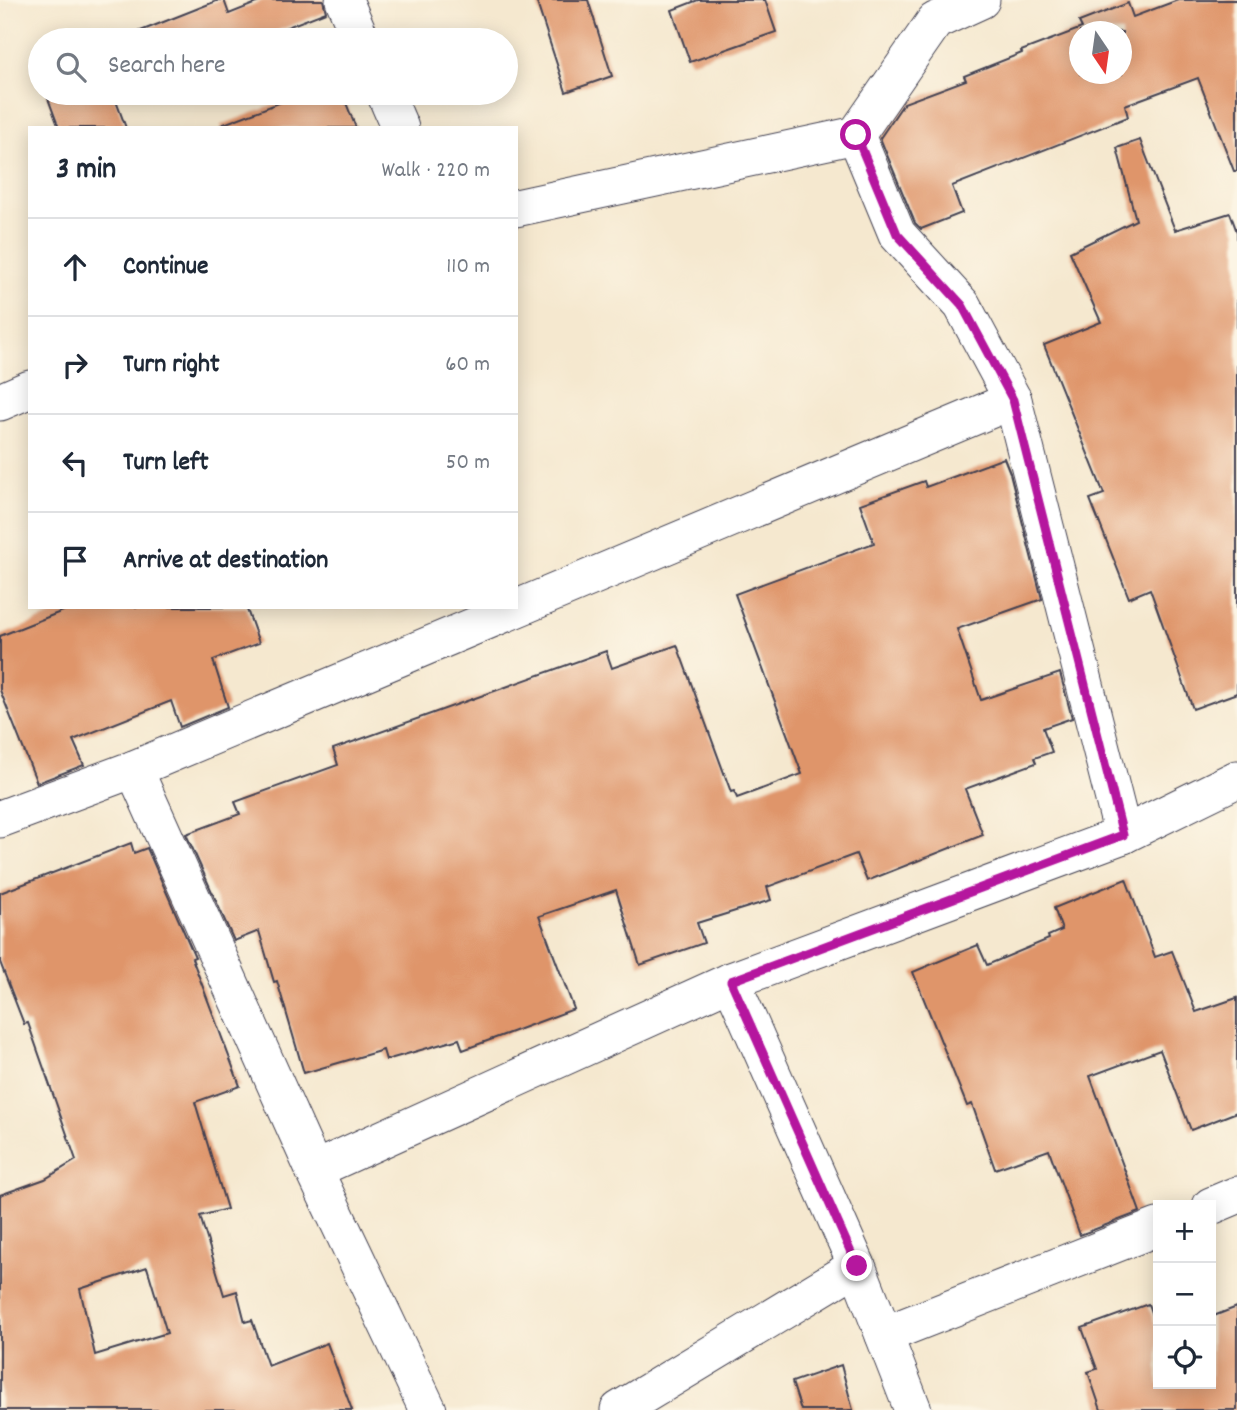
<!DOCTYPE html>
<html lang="en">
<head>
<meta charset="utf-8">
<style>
  :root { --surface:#fff; --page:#f6f6f7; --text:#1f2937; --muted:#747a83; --line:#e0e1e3 }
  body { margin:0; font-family:Dekko,sans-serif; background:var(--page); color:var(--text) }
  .controls { position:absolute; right:21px; bottom:21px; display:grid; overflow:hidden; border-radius:0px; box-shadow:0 4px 18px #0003 }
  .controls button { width:63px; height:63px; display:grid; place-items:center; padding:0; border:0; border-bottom:2px solid var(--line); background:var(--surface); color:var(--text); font:35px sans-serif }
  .compass { position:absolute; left:1069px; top:21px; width:63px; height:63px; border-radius:50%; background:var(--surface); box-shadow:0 4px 18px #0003; rotate:167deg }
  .stop { position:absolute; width:21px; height:21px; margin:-16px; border:5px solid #b5179e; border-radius:50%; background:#fff }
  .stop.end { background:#b5179e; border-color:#fff; box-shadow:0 2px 7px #0008 }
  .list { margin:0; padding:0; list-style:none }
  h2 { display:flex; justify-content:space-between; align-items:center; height:91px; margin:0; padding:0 28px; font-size:30px }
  h2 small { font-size:23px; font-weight:400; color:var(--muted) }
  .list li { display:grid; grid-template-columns:46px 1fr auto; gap:21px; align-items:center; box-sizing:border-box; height:98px; padding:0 28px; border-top:2px solid var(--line) }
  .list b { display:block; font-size:26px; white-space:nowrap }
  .list em { font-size:23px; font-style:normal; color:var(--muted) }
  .icon { flex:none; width:38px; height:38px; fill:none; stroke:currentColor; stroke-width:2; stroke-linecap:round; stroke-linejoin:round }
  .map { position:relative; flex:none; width:1237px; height:1410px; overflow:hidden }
  .search { position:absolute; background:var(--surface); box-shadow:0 4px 18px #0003; left:28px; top:28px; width:490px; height:77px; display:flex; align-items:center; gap:18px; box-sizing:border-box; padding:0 24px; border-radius:38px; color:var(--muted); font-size:26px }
  .panel { position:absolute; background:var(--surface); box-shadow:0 4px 18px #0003; left:28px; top:126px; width:490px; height:483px; border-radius:0px }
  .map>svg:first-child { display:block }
</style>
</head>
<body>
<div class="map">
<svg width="1237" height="1410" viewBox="0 0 1237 1410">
  <rect width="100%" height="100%" fill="#fcf5e5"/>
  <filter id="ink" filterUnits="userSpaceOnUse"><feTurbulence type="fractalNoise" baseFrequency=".0143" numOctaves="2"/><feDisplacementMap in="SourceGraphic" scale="14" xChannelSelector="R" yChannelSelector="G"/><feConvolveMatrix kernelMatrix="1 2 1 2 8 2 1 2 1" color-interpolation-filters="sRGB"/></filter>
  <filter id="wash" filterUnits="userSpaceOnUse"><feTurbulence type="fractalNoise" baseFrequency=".00686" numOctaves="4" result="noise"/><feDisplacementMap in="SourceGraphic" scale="28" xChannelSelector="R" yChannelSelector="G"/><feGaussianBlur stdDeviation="1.57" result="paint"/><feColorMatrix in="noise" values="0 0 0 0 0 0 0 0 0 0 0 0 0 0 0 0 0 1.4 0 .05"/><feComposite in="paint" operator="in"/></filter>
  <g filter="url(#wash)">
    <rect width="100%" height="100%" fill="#f5e8cf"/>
    <g id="blocks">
      <g fill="#df956b" fill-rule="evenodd">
        <polygon points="219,0 224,0 229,14 264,0 323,0 326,12 254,40 123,40 123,38"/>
        <polygon points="536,0 588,0 612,76 566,92"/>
        <polygon points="698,0 765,0 776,32 690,62 672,10"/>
        <path d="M 1178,0 L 1237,0 L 1237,171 L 1234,171 L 1198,78 L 1125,105 L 1128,117 L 952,186 L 962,213 L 921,229 L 915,223 L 880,138 L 904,103 L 966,80 L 964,76 L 1022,53 L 1021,51 L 1082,28 L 1079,22 L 1128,3 L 1133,17 ZM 1080,32 L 1122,32 L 1122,74 L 1080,74 Z"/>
        <polygon points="46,93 113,93 126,128 59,128"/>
        <polygon points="305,93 342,93 356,128 222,128 221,125"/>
        <polygon points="1140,140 1175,230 1230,213 1237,232 1237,693 1193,709 1150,589 1129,598 1090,499 1104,494 1044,345 1101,322 1070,252 1136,220 1117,148"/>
        <polygon points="1004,458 1010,473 1042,599 957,629 981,700 1060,673 1072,718 1043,728 1052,752 1034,758 1036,763 965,789 983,835 867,881 856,854 767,887 771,900 697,923 704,943 640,965 616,890 539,916 574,1009 463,1050 459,1039 386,1060 383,1050 304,1073 277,981 274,982 259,931 234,941 186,834 240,814 235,802 338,765 333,749 606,651 612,668 677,645 731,792 734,791 737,798 802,774 735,594 874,543 860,504 924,481 926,487"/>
        <polygon points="73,607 246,607 259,643 213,660 228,707 180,727 171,701 73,740 84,765 37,783 0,690 0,636"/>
        <path d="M 131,843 L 134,853 L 147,848 L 195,957 L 192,958 L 240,1086 L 195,1102 L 227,1209 L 200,1216 L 224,1295 L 237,1291 L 245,1322 L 252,1320 L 268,1366 L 327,1343 L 352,1410 L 0,1410 L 0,1195 L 45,1179 L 76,1160 L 28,1023 L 24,1024 L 0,962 L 0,893 ZM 147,1267 L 167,1333 L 95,1355 L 80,1289 Z"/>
        <polygon points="1126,879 1155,957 1172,951 1196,1012 1237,998 1237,1112 1191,1130 1160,1050 1090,1076 1140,1212 1080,1235 1049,1150 995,1169 972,1104 967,1106 913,972 978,945 987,965 1049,939 1048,936 1062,930 1054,908"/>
        <polygon points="1148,1304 1158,1332 1158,1384 1211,1384 1211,1317 1237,1307 1237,1410 1101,1410 1088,1372 1097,1369 1082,1328"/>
        <polygon points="841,1365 853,1410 801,1410 792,1382"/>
      </g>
    </g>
  </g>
  <g filter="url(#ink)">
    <use href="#blocks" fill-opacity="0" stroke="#424051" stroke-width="2"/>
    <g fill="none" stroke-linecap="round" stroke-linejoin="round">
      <defs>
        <g id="street">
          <polyline points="344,0 361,40"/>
          <polyline points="385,93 400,128"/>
          <polyline points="856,135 897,234 962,305 1013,400 1123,835"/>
          <polyline points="516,208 856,135 935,21 981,0"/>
          <polyline points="0,402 30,389"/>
          <polyline points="134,769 314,1170 428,1410"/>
          <polyline points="0,819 134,769 1013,400"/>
          <polyline points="731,981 857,1266 913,1410"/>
          <polyline points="314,1170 731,981 1123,835 1237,779"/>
          <polyline points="1211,1206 1237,1195"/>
          <polyline points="884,1335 1158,1227"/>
          <polyline points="619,1410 857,1266"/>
        </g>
      </defs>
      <use href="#street" stroke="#424051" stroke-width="39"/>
      <use href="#street" stroke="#fff" stroke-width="37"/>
    </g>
  </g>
  <g fill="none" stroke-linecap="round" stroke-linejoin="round" filter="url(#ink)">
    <polyline stroke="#b5179e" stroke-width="9" points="856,135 897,234 962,305 1013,400 1123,835 731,981 857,1266"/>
  </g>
</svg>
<div class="controls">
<button>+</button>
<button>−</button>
<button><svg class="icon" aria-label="locate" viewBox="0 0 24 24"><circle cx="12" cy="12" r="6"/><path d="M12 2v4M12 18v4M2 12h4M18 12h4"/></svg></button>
</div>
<svg class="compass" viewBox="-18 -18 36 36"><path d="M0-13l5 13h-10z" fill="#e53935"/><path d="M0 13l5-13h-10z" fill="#747a83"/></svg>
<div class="stop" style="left:856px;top:135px"></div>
<div class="stop end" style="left:857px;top:1266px"></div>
<div class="search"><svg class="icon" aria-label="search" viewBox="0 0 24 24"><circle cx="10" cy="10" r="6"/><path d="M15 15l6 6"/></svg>Search here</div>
<section class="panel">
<h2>3 min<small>Walk · 220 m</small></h2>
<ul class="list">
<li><svg class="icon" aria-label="ahead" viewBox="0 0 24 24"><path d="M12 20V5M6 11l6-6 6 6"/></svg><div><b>Continue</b></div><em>110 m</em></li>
<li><svg class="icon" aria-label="right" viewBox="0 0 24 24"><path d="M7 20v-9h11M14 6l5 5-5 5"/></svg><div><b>Turn right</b></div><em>60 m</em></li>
<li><svg class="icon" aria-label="left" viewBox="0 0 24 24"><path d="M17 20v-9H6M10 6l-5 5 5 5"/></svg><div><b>Turn left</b></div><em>50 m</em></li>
<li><svg class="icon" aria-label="arrive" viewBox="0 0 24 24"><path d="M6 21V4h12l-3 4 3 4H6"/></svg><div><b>Arrive at destination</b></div></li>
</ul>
</section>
</div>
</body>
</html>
